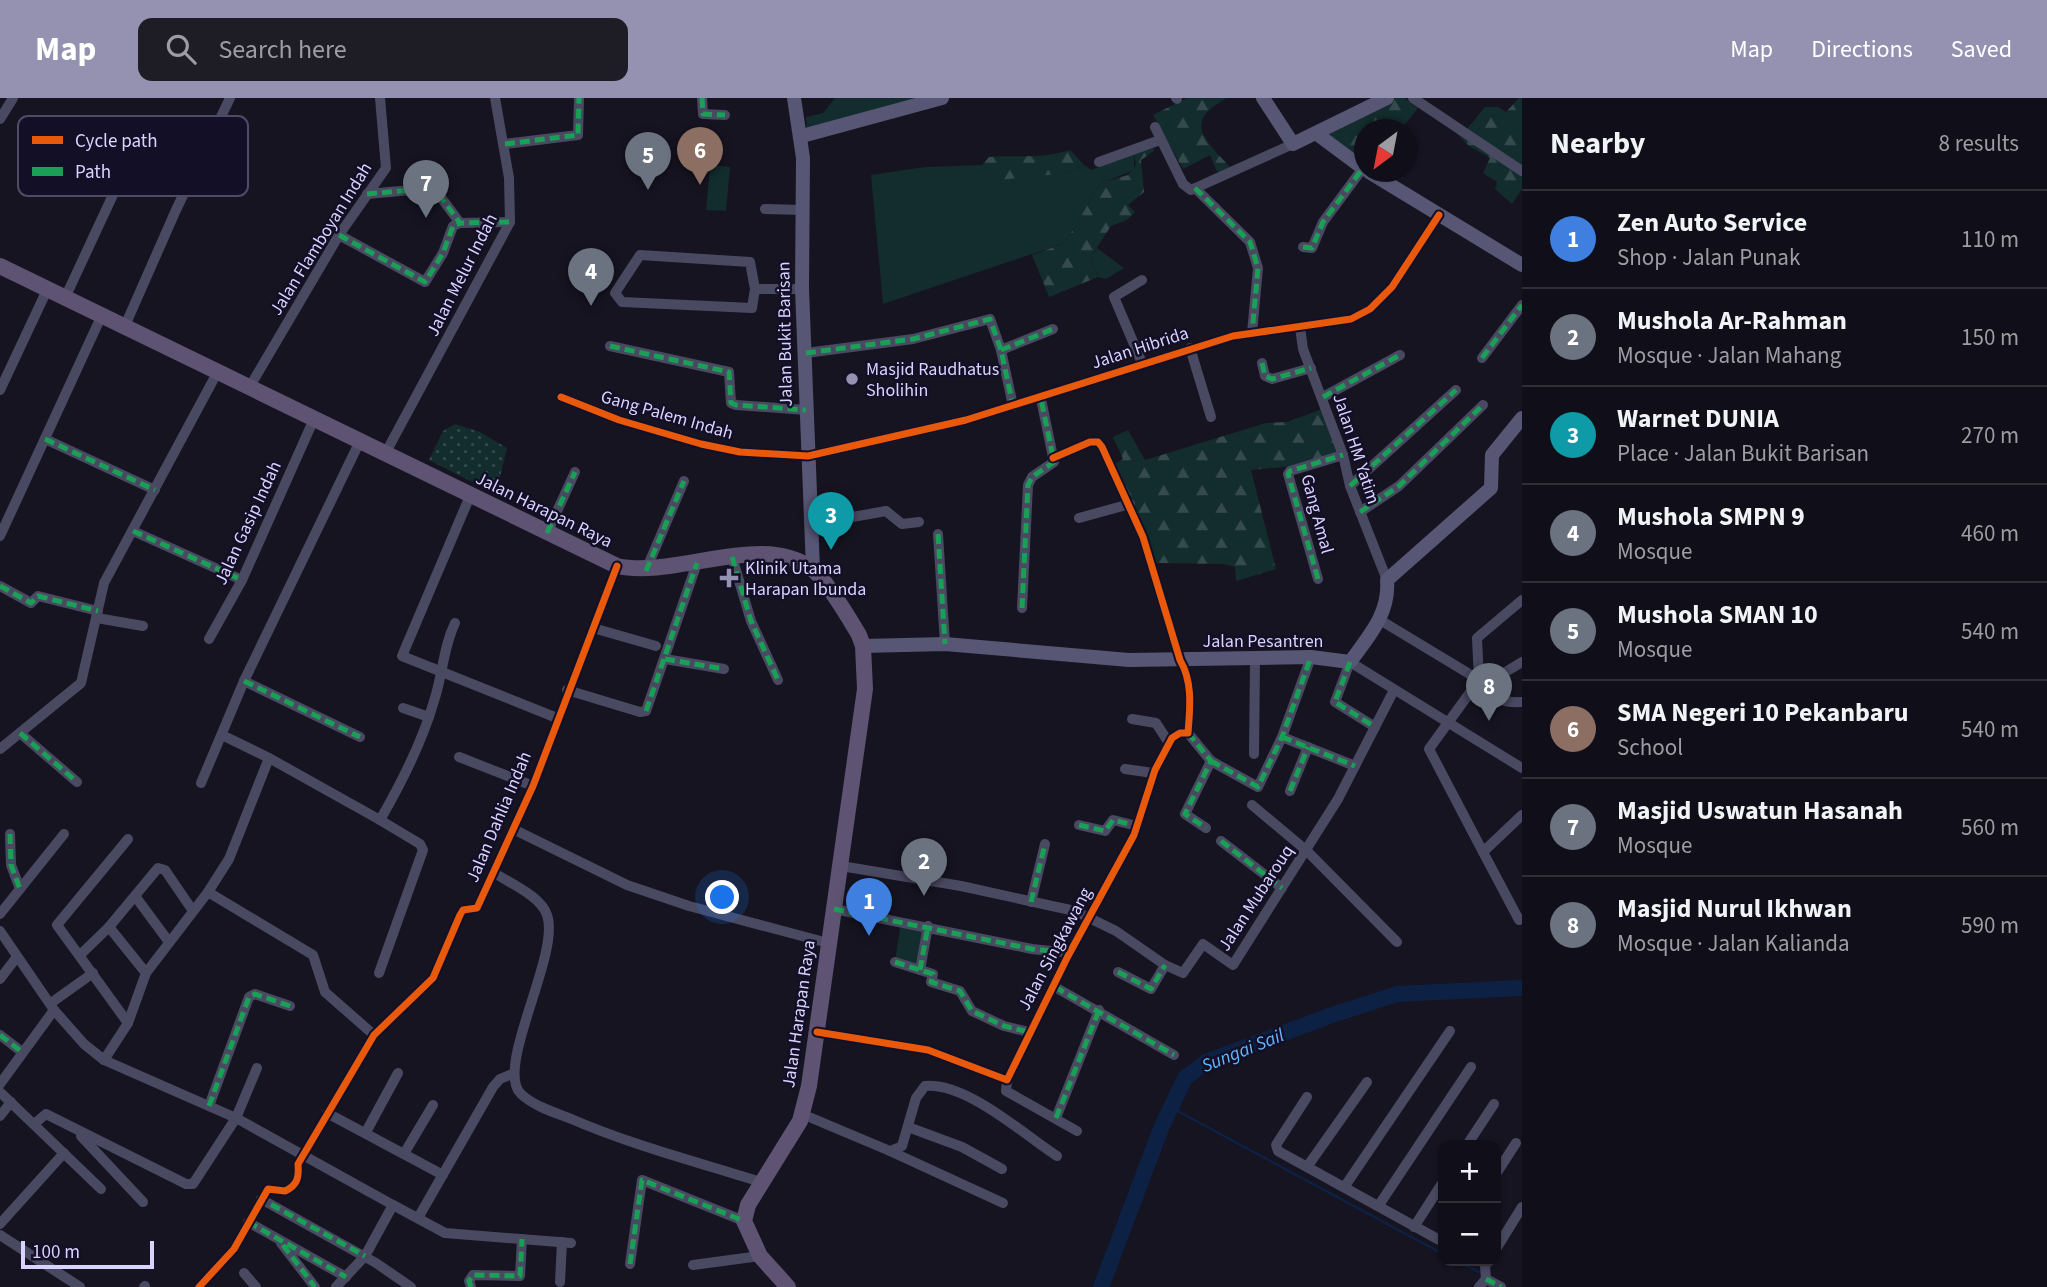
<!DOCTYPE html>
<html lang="en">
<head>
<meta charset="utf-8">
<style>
  :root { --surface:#100f19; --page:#1e1d26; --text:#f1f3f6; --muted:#9c9ca2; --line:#302f38; --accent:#9591b1 }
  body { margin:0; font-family:"Source Sans 3",sans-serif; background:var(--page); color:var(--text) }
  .controls { position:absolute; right:21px; bottom:21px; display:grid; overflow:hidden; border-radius:14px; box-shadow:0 2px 5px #0004 }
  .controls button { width:63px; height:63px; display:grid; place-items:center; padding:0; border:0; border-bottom:2px solid var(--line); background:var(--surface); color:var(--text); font:35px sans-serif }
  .compass { position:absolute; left:1354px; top:21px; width:63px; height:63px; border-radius:50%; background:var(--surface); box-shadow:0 2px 5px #0004; rotate:212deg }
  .scale { position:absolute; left:21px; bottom:18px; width:133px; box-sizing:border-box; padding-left:7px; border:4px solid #d9d4ff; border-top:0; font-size:19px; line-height:24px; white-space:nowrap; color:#d9d4ff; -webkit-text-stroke:5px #130f26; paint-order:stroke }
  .you { position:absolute; left:723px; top:800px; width:24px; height:24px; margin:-18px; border:5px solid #fff; border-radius:50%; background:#1a73e8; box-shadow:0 0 0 10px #1a73e833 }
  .badge { display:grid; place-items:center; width:46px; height:46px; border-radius:50%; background:var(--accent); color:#fff; font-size:23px; font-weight:700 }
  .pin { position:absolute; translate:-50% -58px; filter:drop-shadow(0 2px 4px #0008) }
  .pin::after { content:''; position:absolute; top:37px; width:24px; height:21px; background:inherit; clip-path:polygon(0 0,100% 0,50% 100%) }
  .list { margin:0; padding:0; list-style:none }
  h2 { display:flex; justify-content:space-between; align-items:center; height:91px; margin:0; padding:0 28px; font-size:30px }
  h2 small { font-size:23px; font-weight:400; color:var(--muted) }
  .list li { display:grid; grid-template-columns:46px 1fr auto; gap:21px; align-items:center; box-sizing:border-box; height:98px; padding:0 28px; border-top:2px solid var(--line) }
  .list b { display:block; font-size:26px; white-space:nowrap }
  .list p { margin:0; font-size:23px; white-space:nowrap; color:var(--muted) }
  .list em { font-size:23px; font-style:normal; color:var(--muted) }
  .icon { flex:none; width:38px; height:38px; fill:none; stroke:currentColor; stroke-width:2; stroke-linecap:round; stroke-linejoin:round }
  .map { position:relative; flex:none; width:1522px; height:1189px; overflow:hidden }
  header { display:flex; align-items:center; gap:42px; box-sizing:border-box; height:98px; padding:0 35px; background:var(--accent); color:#fff }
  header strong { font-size:33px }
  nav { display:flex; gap:38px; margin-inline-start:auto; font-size:24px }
  .search { width:490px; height:63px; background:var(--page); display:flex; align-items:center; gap:18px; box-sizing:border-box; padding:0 24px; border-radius:14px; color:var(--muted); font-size:26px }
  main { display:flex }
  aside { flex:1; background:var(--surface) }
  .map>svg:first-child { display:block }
</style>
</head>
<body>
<header>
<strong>Map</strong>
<div class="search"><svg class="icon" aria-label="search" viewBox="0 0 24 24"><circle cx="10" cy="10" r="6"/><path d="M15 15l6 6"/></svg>Search here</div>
<nav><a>Map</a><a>Directions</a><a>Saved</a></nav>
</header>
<main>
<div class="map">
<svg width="1522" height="1189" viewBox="0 0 1522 1189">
  <defs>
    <pattern id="forest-firs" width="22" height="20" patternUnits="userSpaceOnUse" patternTransform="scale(1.75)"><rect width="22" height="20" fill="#132c2d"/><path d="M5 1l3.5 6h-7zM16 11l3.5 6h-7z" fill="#354a4c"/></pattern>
    <pattern id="park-dots" width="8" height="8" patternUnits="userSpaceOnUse" patternTransform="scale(1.75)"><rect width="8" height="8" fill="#132c2d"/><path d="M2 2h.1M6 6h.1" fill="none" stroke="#354a4c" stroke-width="1.8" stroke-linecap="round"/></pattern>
  </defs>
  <rect width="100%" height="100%" fill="#161421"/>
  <g fill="#132c2d">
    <polygon points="835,0 929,0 807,30 806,19 823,15"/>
    <polygon points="1134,56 1134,72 1107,83 1103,81 1065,145 883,206 871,77 925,69 982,67 990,72 1066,75 1084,67 1091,72"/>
    <polygon points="710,67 730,69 726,113 706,112"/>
    <polygon points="1097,150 1124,170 1106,181 1098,179 1090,160"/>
    <polygon points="901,825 924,830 917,867 895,862"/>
  </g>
  <g fill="url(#forest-firs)">
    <path d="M 1187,0 L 1227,0 C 1181,24 1206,43 1233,72 L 1219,78 L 1210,57 L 1183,71 L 1153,17 Z"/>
    <polygon points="1387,0 1405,0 1418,10 1401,31 1364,32 1364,68 1330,44 1328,35"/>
    <polygon points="1519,0 1522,0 1522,91 1512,106 1495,91 1497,84 1483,75 1490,60 1469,48 1451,30 1466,32 1485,9 1498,9 1506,14"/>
    <polygon points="1153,50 1154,53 1141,62 1144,94 1128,107 1135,114 1127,122 1111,128 1090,160 1098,179 1049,199 1032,157 1065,145 1103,81 1107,83 1128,77 1136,67 1134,56"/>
    <path d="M 1070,52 L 1084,67 L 1066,75 L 998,82 L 982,67 L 989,59 C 1018,57 1042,61 1070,52 Z"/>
    <polygon points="1325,310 1341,355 1306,367 1251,372 1276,471 1236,483 1235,469 1224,466 1156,465 1115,366 1123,361 1113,339 1128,332 1145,362 1266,325 1287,324"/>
  </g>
  <polygon fill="url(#park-dots)" points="455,326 480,334 507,350 496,396 429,362 443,333"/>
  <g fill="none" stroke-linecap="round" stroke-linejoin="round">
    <g stroke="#0d2144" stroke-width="2.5">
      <polyline points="1172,1010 1443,1156"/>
      <polyline points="1456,1163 1479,1174"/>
      <polyline points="1489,1188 1490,1189"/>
    </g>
    <polyline stroke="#0d2144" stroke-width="16" points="1101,1189 1162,1028 1185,980 1206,964 1332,917 1397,896 1522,890"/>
    <g stroke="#4a4962" stroke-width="10">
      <polyline points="702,0 703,16 725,17"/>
      <polyline points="1176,0 1177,1"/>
      <polyline points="1413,0 1522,73"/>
      <polyline points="0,21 13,0"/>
      <polyline points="1155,29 1183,86 1191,92 1293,46"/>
      <polyline points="505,46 578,37 579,0"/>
      <polyline points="1099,64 1160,42"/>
      <polyline points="1195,90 1250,144 1258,170 1252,235"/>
      <polyline points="367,96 434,90 460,125 510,124"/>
      <polyline points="765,111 802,112"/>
      <polyline points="339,137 425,184 443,155 453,128 460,125"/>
      <polyline points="1303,149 1312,150 1323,124 1363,70"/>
      <polygon points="640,157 750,164 755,191 752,210 622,204 615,195"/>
      <polyline points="755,191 802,191"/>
      <polyline points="65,200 125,71"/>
      <polyline points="1300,229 1303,251 1343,357 1350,388 1387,482"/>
      <polyline points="124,230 176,112 230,0"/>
      <polyline points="610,248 729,274 731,305 736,307 806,312"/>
      <polyline points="1190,250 1211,319"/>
      <polyline points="1001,252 1053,231"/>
      <polyline points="806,255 913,241 990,221 1001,252 1013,308"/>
      <polyline points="1482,260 1522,207"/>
      <polyline points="1142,265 1114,199 1142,182"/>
      <polyline points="1262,265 1265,278 1272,281 1311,270"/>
      <polyline points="249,290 339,137 386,70 380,0"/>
      <polyline points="0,292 47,192"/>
      <polyline points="561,299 619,322 701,346 740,354 808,358 966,322 1233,238 1351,221 1370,211 1392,189 1439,117"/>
      <polyline points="1323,299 1400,257"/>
      <polyline points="45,341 155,392"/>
      <polyline points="385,356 510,124 509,80 495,0"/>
      <polyline points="1350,388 1456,292"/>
      <polyline points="470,398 402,558 557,620"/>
      <polyline points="1360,414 1399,388 1483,307"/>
      <polyline points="1079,420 1130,406"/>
      <polyline points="813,426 886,413 902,426 919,424"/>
      <polyline points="133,433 242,482"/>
      <polyline points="547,435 575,374"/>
      <polyline points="938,436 945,546"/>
      <polyline points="0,438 101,219"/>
      <polyline points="732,459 751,523 778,582"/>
      <polyline points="646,472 684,383"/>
      <polyline points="1318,481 1288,376 1290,373 1343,357"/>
      <polyline points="0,488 31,505 38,498 98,513"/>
      <polyline points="1022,510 1028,387 1032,379 1054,364 1041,301"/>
      <polyline points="97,520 143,528"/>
      <path d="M 1380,522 L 1486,586 C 1496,602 1504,605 1522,604"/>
      <polyline points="593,530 656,548"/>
      <polyline points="209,541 242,482 314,321"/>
      <polyline points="665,561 724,571"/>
      <polyline points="244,583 360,639"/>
      <polyline points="1486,586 1522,564"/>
      <polyline points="567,592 640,614 646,613 697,465"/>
      <polyline points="403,610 429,619"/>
      <polyline points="1132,621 1156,625 1169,645"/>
      <polyline points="1375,629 1335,604 1350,564 1522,670"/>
      <polyline points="20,635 77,684"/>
      <polyline points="1188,635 1211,663 1185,716 1206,730"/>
      <polyline points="1282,639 1355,668"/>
      <polyline points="0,651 81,585 104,485 217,275"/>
      <polyline points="1254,656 1255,561"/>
      <polyline points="459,659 533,688"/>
      <path d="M 269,660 L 380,722 C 402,684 422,645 434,603 C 443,576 443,550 455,525"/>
      <polyline points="1211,663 1258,689 1282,639 1311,559"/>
      <polyline points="1125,671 1153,675"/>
      <polyline points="201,685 244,583 360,343"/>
      <polyline points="1290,693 1308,649"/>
      <polyline points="1252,707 1307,753 1397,844"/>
      <polyline points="1522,717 1483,754 1519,822 1522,821"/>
      <polyline points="1079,727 1105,733 1113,722 1137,728"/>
      <polyline points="513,731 627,787 689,808 828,845"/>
      <polyline points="10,736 11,767 20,791"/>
      <polyline points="128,741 57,827 128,925"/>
      <polyline points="1221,743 1282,790"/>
      <polyline points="1483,754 1429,651 1479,582 1477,540 1522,502"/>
      <polyline points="841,768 961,788 1075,813 1116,833 1165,867 1183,875 1203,846 1233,867 1338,701 1394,592"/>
      <path d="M 493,774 C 509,785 541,798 547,817 C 561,856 494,970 521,996 C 534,1008 553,1014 569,1020 C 631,1047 697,1064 761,1084"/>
      <polyline points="208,794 313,857 325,894 374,937"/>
      <polyline points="135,798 169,844"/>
      <polyline points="1031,804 1045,746"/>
      <polyline points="834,811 1032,851 1070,855"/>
      <polyline points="0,816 64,736"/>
      <polyline points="109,829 146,875"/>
      <polyline points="0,833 54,912 84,946 104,962 236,1020 393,1107"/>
      <polyline points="80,857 109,829 158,770 165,772 193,813"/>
      <polyline points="895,864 933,876 931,884 960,893 972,913 1004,928 1029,934"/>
      <polyline points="920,872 928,828"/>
      <polyline points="1118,874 1151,891 1165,867"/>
      <polyline points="379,875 423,752 420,746 380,722"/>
      <polyline points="0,881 16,860"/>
      <polyline points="1055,889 1174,957"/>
      <polyline points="51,905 93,875"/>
      <path d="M 817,934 L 928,952 L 1007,982 L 1068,858 L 1134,737 L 1155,672 L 1172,640 L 1180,635 L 1188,635 C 1190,610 1193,584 1180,562 L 1143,439 L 1102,349 L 1098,344 L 1090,344 L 1053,360"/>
      <polyline points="0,937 22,954"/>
      <polyline points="104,962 128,925 146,875 208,794 229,761 269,660 222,637"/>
      <polyline points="1007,982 1006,993 1077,1033"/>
      <polyline points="0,986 54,912"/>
      <polyline points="0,994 101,1091"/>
      <polyline points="1307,999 1276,1047 1278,1053 1443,1144"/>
      <polyline points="209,1008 249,899 255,896 290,908"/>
      <polyline points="327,1015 443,1077"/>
      <path d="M 802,1016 L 890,1053 L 902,1048 L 916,1000 L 925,988 C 966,984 1023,1036 1057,1058"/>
      <polyline points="0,1018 11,1004"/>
      <polyline points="1056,1020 1099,912"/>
      <polyline points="34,1026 46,1016 186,1086 193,1086 236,1020 257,970"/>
      <polyline points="908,1029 962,1049 1002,1071"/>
      <polyline points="366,1034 398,975"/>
      <polyline points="81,1038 143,1104"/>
      <polyline points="1467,1047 1494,1006"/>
      <polyline points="890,1053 1003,1105"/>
      <polyline points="405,1054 433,1007"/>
      <polyline points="1307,1069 1367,984"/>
      <polyline points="1496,1076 1516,1045"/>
      <polyline points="1345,1088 1450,933"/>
      <polyline points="261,1101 376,1165 411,1189"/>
      <polyline points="1379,1107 1471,969"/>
      <polyline points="418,1120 493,989 500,981 512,976"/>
      <polyline points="248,1124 346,1179"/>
      <polyline points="0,1126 64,1055"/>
      <polyline points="1414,1129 1443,1084"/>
      <polyline points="0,1137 80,1189"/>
      <polyline points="281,1145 315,1189"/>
      <polyline points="1496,1151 1522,1109"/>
      <polyline points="630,1166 642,1082 744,1123"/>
      <polyline points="693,1167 760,1158"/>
      <polyline points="244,1175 256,1189"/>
      <polyline points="1486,1181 1501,1189"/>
      <polyline points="560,1184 562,1144"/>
      <polyline points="144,1189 145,1188"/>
      <path d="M 199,1189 L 234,1151 L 268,1091 L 285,1093 C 298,1087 299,1079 298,1066 L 374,937 L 433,880 L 460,817 L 463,812 L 477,810 L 533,688 L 617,468"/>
      <polyline points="336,1189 365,1158 393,1107 445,1135 571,1145"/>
      <polyline points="471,1189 469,1183 473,1177 520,1178 522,1141"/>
      <polyline points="1479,1189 1486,1181 1485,1168 1489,1163"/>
    </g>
    <g stroke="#575674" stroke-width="14">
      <polyline points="794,0 803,60 802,191 813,471"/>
      <polyline points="1263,0 1293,46 1387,0"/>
      <polyline points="1317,36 1364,71"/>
      <polyline points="802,38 942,0"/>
      <polyline points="1369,74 1522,167"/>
      <path d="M 863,548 L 945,546 L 1129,562 L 1311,559 L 1350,564 C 1369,538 1390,515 1387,482 L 1491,390 L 1492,357 L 1522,320"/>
    </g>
    <path stroke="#5e5373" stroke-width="16" d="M 0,168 L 617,468 C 676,481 762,433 812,471 C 827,482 849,520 859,537 L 863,548 L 865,591 L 809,988 L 800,1023 L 748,1107 L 744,1123 L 760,1158 L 788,1189"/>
    <g stroke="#1a9f57" stroke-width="5" stroke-dasharray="10 5" stroke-linecap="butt">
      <polyline points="702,0 703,16 725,17"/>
      <polyline points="505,46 578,37 579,0"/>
      <polyline points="1195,90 1250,144 1258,170 1252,235"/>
      <polyline points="367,96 434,90 460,125 510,124"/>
      <polyline points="339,137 425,184 443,155 453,128 460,125"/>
      <polyline points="1303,149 1312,150 1323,124 1363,70"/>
      <polyline points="610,248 729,274 731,305 736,307 806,312"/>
      <polyline points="1001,252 1053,231"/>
      <polyline points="806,255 913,241 990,221 1001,252 1013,308"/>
      <polyline points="1482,260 1522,207"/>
      <polyline points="1262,265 1265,278 1272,281 1311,270"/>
      <polyline points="1323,299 1400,257"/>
      <polyline points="45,341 155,392"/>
      <polyline points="1350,388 1456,292"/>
      <polyline points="1360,414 1399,388 1483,307"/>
      <polyline points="133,433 242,482"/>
      <polyline points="547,435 575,374"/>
      <polyline points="938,436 945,546"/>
      <polyline points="732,459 751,523 778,582"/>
      <polyline points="646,473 684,383"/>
      <polyline points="1318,481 1288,376 1290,373 1343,357"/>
      <polyline points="0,488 31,505 38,498 98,513"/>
      <polyline points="1022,510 1028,387 1032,379 1054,364 1041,301"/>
      <polyline points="665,561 724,571"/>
      <polyline points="1350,564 1335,604 1375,629"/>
      <polyline points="244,583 360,639"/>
      <polyline points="646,613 697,465"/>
      <polyline points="20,635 77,684"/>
      <polyline points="1188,635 1211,663 1185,716 1206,730"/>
      <polyline points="1282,639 1355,668"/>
      <polyline points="1211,663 1258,689 1282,639 1311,559"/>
      <polyline points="1290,693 1308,649"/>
      <polyline points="1079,727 1105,733 1113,722 1137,728"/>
      <polyline points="10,736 11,767 20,791"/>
      <polyline points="1221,743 1282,790"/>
      <polyline points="1031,804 1045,746"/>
      <polyline points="834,811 1032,851 1070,855"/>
      <polyline points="895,864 933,876 931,884 960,893 972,913 1004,928 1029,934"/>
      <polyline points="920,872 928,828"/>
      <polyline points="1118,874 1151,891 1165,867"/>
      <polyline points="1055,889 1174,957"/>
      <polyline points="0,937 22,954"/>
      <polyline points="209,1008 249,899 255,896 290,908"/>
      <polyline points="1056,1020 1099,912"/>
      <polyline points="259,1104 261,1101 365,1158"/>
      <polyline points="248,1124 346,1179"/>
      <polyline points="283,1147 315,1189"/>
      <polyline points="630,1166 642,1082 744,1123"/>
      <polyline points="1486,1181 1501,1189"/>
      <polyline points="471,1189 469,1183 473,1177 520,1178 522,1141"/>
    </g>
    <defs>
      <g id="cycleway">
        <polyline points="561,299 619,322 701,346 740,354 808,358 966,322 1233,238 1351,221 1370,211 1392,189 1439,117"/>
        <path d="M 817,934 L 928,952 L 1007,982 L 1068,858 L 1134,737 L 1155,672 L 1172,640 L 1180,635 L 1188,635 C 1190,610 1193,584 1180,562 L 1143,439 L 1102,349 L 1098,344 L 1090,344 L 1053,360"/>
        <path d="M 199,1189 L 234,1151 L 268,1091 L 285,1093 C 298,1087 299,1079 298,1066 L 374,937 L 433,880 L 460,817 L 463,812 L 477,810 L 533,688 L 617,468"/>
      </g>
    </defs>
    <use href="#cycleway" stroke="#130f26" stroke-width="11"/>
    <use href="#cycleway" stroke="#e8590c" stroke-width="7"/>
  </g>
  <g fill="#9591b1" stroke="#130f26" stroke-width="2.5">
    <circle cx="852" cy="281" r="7"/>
    <path d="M725.5 469.5h7v7h7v7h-7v7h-7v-7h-7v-7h7z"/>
  </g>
  <g text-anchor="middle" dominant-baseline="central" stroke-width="5" stroke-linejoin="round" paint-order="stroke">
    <g font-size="18" fill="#d9d4ff" stroke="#130f26">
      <text transform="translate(321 141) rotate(-58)">Jalan Flamboyan Indah</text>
      <text transform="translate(462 177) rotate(-63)">Jalan Melur Indah</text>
      <text transform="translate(785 236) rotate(-91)">Jalan Bukit Barisan</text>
      <text transform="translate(1140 250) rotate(-18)">Jalan Hibrida</text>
      <text transform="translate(667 317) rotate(16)">Gang Palem Indah</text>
      <text transform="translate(1356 351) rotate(72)">Jalan HM Yatim</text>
      <text transform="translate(544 412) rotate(26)">Jalan Harapan Raya</text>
      <text transform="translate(1317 416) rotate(75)">Gang Amal</text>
      <text transform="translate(248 425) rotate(-65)">Jalan Gasip Indah</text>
      <text x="1263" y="543">Jalan Pesantren</text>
      <text transform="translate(499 719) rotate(-67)">Jalan Dahlia Indah</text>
      <text transform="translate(1256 800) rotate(-57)">Jalan Mubarouq</text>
      <text transform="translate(1055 851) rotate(-62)">Jalan Singkawang</text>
      <text transform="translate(799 916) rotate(-82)">Jalan Harapan Raya</text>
    </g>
    <g font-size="18" fill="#d9d4ff" stroke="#130f26" text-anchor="start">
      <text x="866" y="271">Masjid Raudhatus<tspan x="866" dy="21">Sholihin</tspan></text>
      <text x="745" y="470">Klinik Utama<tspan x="745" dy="21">Harapan Ibunda</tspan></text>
    </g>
    <g font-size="19" font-style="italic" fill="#62b6ff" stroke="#130f26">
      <text transform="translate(1243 953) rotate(-22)">Sungai Sail</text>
    </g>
  </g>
  <rect x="18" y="18" width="230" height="80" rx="10" fill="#130f26" stroke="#4e4a67" stroke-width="2"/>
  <rect x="32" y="38" width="31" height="8" fill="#e8590c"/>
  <rect x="32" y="69" width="31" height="9" fill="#1a9f57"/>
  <g font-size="19" fill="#d9d4ff">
    <text x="75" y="49">Cycle path</text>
    <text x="75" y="80">Path</text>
  </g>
</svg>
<div class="controls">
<button>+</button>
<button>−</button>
</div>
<svg class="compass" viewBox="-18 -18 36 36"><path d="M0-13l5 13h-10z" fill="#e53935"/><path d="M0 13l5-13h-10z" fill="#9c9ca2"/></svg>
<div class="scale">100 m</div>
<div class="you"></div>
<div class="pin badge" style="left:869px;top:838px;background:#3f7fe0">1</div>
<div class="pin badge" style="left:924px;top:798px;background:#6b7280">2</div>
<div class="pin badge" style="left:831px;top:452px;background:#0f9aa8">3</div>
<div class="pin badge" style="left:591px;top:208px;background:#6b7280">4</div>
<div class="pin badge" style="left:648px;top:92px;background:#6b7280">5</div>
<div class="pin badge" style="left:700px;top:87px;background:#8d6e63">6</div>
<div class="pin badge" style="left:426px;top:120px;background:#6b7280">7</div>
<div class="pin badge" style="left:1489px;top:623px;background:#6b7280">8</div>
</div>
<aside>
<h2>Nearby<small>8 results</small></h2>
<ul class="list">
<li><span class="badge" style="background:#3f7fe0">1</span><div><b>Zen Auto Service</b><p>Shop · Jalan Punak</p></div><em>110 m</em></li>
<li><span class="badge" style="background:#6b7280">2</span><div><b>Mushola Ar-Rahman</b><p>Mosque · Jalan Mahang</p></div><em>150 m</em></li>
<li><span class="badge" style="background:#0f9aa8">3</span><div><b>Warnet DUNIA</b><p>Place · Jalan Bukit Barisan</p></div><em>270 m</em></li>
<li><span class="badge" style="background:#6b7280">4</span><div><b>Mushola SMPN 9</b><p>Mosque</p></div><em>460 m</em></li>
<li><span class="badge" style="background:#6b7280">5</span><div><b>Mushola SMAN 10</b><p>Mosque</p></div><em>540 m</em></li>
<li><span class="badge" style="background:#8d6e63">6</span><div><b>SMA Negeri 10 Pekanbaru</b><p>School</p></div><em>540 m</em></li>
<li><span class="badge" style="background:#6b7280">7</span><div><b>Masjid Uswatun Hasanah</b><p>Mosque</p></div><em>560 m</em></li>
<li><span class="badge" style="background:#6b7280">8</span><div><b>Masjid Nurul Ikhwan</b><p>Mosque · Jalan Kalianda</p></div><em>590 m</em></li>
</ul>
</aside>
</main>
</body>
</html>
